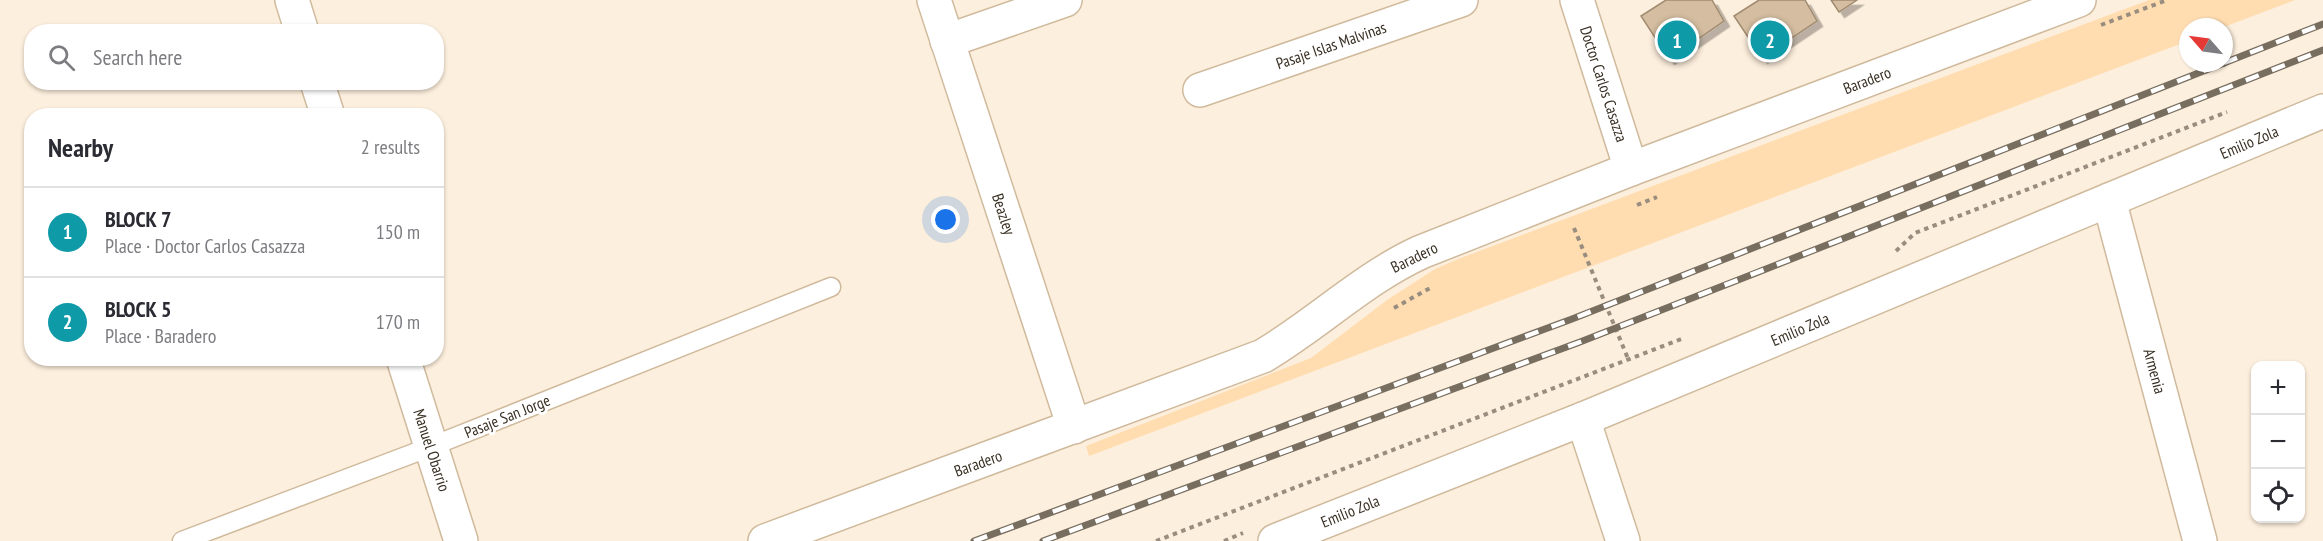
<!DOCTYPE html>
<html lang="en">
<head>
<meta charset="utf-8">
<style>
  :root { --surface:#fff; --page:#f7f7f7; --text:#2b2b33; --muted:#7c7c81; --line:#e1e1e2; --accent:#0b8043 }
  body { margin:0; font-family:"PT Sans Narrow",sans-serif; background:var(--page); color:var(--text) }
  .controls { position:absolute; right:18px; bottom:18px; display:grid; overflow:hidden; border-radius:12px; box-shadow:0 2px 4px #0004 }
  .controls button { width:54px; height:54px; display:grid; place-items:center; padding:0; border:0; border-bottom:2px solid var(--line); background:var(--surface); color:var(--text); font:30px sans-serif }
  .compass { position:absolute; left:2179px; top:18px; width:54px; height:54px; border-radius:50%; background:var(--surface); box-shadow:0 2px 4px #0004; rotate:298deg }
  .you { position:absolute; left:946px; top:220px; width:21px; height:21px; margin:-15px; border:4px solid #fff; border-radius:50%; background:#1a73e8; box-shadow:0 0 0 9px #1a73e833 }
  .badge { display:grid; place-items:center; width:39px; height:39px; border-radius:50%; background:var(--accent); color:#fff; font-size:20px; font-weight:700 }
  .pin { position:absolute; translate:-50% -50%; border:3px solid #fff; box-shadow:0 2px 6px #0006 }
  .list { margin:0; padding:0; list-style:none }
  h2 { display:flex; justify-content:space-between; align-items:center; height:78px; margin:0; padding:0 24px; font-size:26px }
  h2 small { font-size:20px; font-weight:400; color:var(--muted) }
  .list li { display:grid; grid-template-columns:39px 1fr auto; gap:18px; align-items:center; box-sizing:border-box; height:90px; padding:0 24px; border-top:2px solid var(--line) }
  .list b { display:block; font-size:22px; white-space:nowrap }
  .list p { margin:0; font-size:20px; white-space:nowrap; color:var(--muted) }
  .list em { font-size:20px; font-style:normal; color:var(--muted) }
  .icon { flex:none; width:33px; height:33px; fill:none; stroke:currentColor; stroke-width:2; stroke-linecap:round; stroke-linejoin:round }
  .map { position:relative; flex:none; width:2323px; height:541px; overflow:hidden }
  .search { position:absolute; background:var(--surface); box-shadow:0 2px 4px #0004; left:24px; top:24px; width:420px; height:66px; display:flex; align-items:center; gap:15px; box-sizing:border-box; padding:0 21px; border-radius:24px; color:var(--muted); font-size:22px }
  .panel { position:absolute; background:var(--surface); box-shadow:0 2px 4px #0004; left:24px; top:108px; width:420px; height:258px; border-radius:24px }
  .map>svg:first-child { display:block }
</style>
</head>
<body>
<div class="map">
<svg width="2323" height="541" viewBox="0 0 2323 541">
  <defs>
    <filter id="shadow"><feDropShadow dx="5.5" dy="5.5" stdDeviation="0" flood-color="#0004"/></filter>
  </defs>
  <rect width="100%" height="100%" fill="#fdefdd"/>
  <polygon fill="#ffddb1" points="2149,0 2295,0 2224,27 2188,27 2188,41 1089,456 1086,446 1311,358 1387,300 1435,269 1458,259"/>
  <g fill="#d4bda0" stroke="#a18b70" stroke-width="1.5" filter="url(#shadow)">
    <polygon points="1666,0 1712,0 1724,21 1669,59 1641,16"/>
    <polygon points="1759,0 1805,0 1817,21 1762,58 1734,16"/>
    <polygon points="1831,0 1857,0 1839,12"/>
  </g>
  <g fill="none" stroke-linecap="round" stroke-linejoin="round">
    <defs>
      <polyline id="service" points="182,541 430,447 831,287"/>
      <g id="minor">
        <polyline points="292,0 302,32"/>
        <polyline points="934,0 1074,427"/>
        <polyline points="1577,0 1631,169"/>
        <polyline points="947,41 1065,0"/>
        <polyline points="317,82 328,116"/>
        <polyline points="1200,90 1461,0"/>
        <polyline points="2109,200 2200,541"/>
        <polyline points="403,358 461,541"/>
        <polyline points="1583,419 1623,541"/>
        <path d="M 765,541 L 1263,356 C 1317,324 1364,278 1421,252 L 1631,169 L 2079,0"/>
        <polyline points="1275,541 1583,419 2323,111"/>
      </g>
    </defs>
    <use href="#service" stroke="#d0ba9d" stroke-width="21"/>
    <use href="#minor" stroke="#d0ba9d" stroke-width="36"/>
    <g stroke="#988d7e" stroke-width="4" stroke-dasharray="4.5 4.5" stroke-linecap="butt">
      <polyline points="2101,25 2167,0"/>
      <polyline points="1637,205 1657,197"/>
      <polyline points="1574,228 1629,361"/>
      <polyline points="1896,251 1915,233 2227,112"/>
      <polyline points="1394,308 1432,287"/>
      <polyline points="1156,541 1684,338"/>
      <polyline points="1224,541 1243,533"/>
    </g>
    <use href="#service" stroke="#fff" stroke-width="18"/>
    <use href="#minor" stroke="#fff" stroke-width="33"/>
    <defs>
      <g id="rail">
        <polyline points="2224,63 2323,24"/>
        <polyline points="974,541 1572,319 2224,63"/>
        <polyline points="1043,541 1580,342 2323,50"/>
      </g>
    </defs>
    <use href="#rail" stroke="#786e60" stroke-width="7"/>
    <use href="#rail" stroke="#fff" stroke-width="4.5" stroke-dasharray="14" stroke-linecap="butt"/>
  </g>
  <g text-anchor="middle" dominant-baseline="central" stroke-width="6" stroke-linejoin="round" paint-order="stroke">
    <g font-size="16" fill="#393024" stroke="#fff">
      <text transform="translate(1331 45) rotate(-19)">Pasaje Islas Malvinas</text>
      <text transform="translate(1867 80) rotate(-21)">Baradero</text>
      <text transform="translate(1604 84) rotate(72)">Doctor Carlos Casazza</text>
      <text transform="translate(2249 142) rotate(-23)">Emilio Zola</text>
      <text transform="translate(1004 214) rotate(72)">Beazley</text>
      <text transform="translate(1414 257) rotate(-26)">Baradero</text>
      <text transform="translate(1800 329) rotate(-23)">Emilio Zola</text>
      <text transform="translate(2155 371) rotate(75)">Armenia</text>
      <text transform="translate(507 416) rotate(-22)">Pasaje San Jorge</text>
      <text transform="translate(432 450) rotate(72)">Manuel Obarrio</text>
      <text transform="translate(978 463) rotate(-20)">Baradero</text>
      <text transform="translate(1350 511) rotate(-22)">Emilio Zola</text>
    </g>
  </g>
</svg>
<div class="controls">
<button>+</button>
<button>−</button>
<button><svg class="icon" aria-label="locate" viewBox="0 0 24 24"><circle cx="12" cy="12" r="6"/><path d="M12 2v4M12 18v4M2 12h4M18 12h4"/></svg></button>
</div>
<svg class="compass" viewBox="-18 -18 36 36"><path d="M0-13l5 13h-10z" fill="#e53935"/><path d="M0 13l5-13h-10z" fill="#7c7c81"/></svg>
<div class="you"></div>
<div class="pin badge" style="left:1677px;top:40px;background:#0f9aa8">1</div>
<div class="pin badge" style="left:1770px;top:40px;background:#0f9aa8">2</div>
<div class="search"><svg class="icon" aria-label="search" viewBox="0 0 24 24"><circle cx="10" cy="10" r="6"/><path d="M15 15l6 6"/></svg>Search here</div>
<section class="panel">
<h2>Nearby<small>2 results</small></h2>
<ul class="list">
<li><span class="badge" style="background:#0f9aa8">1</span><div><b>BLOCK 7</b><p>Place · Doctor Carlos Casazza</p></div><em>150 m</em></li>
<li><span class="badge" style="background:#0f9aa8">2</span><div><b>BLOCK 5</b><p>Place · Baradero</p></div><em>170 m</em></li>
</ul>
</section>
</div>
</body>
</html>
